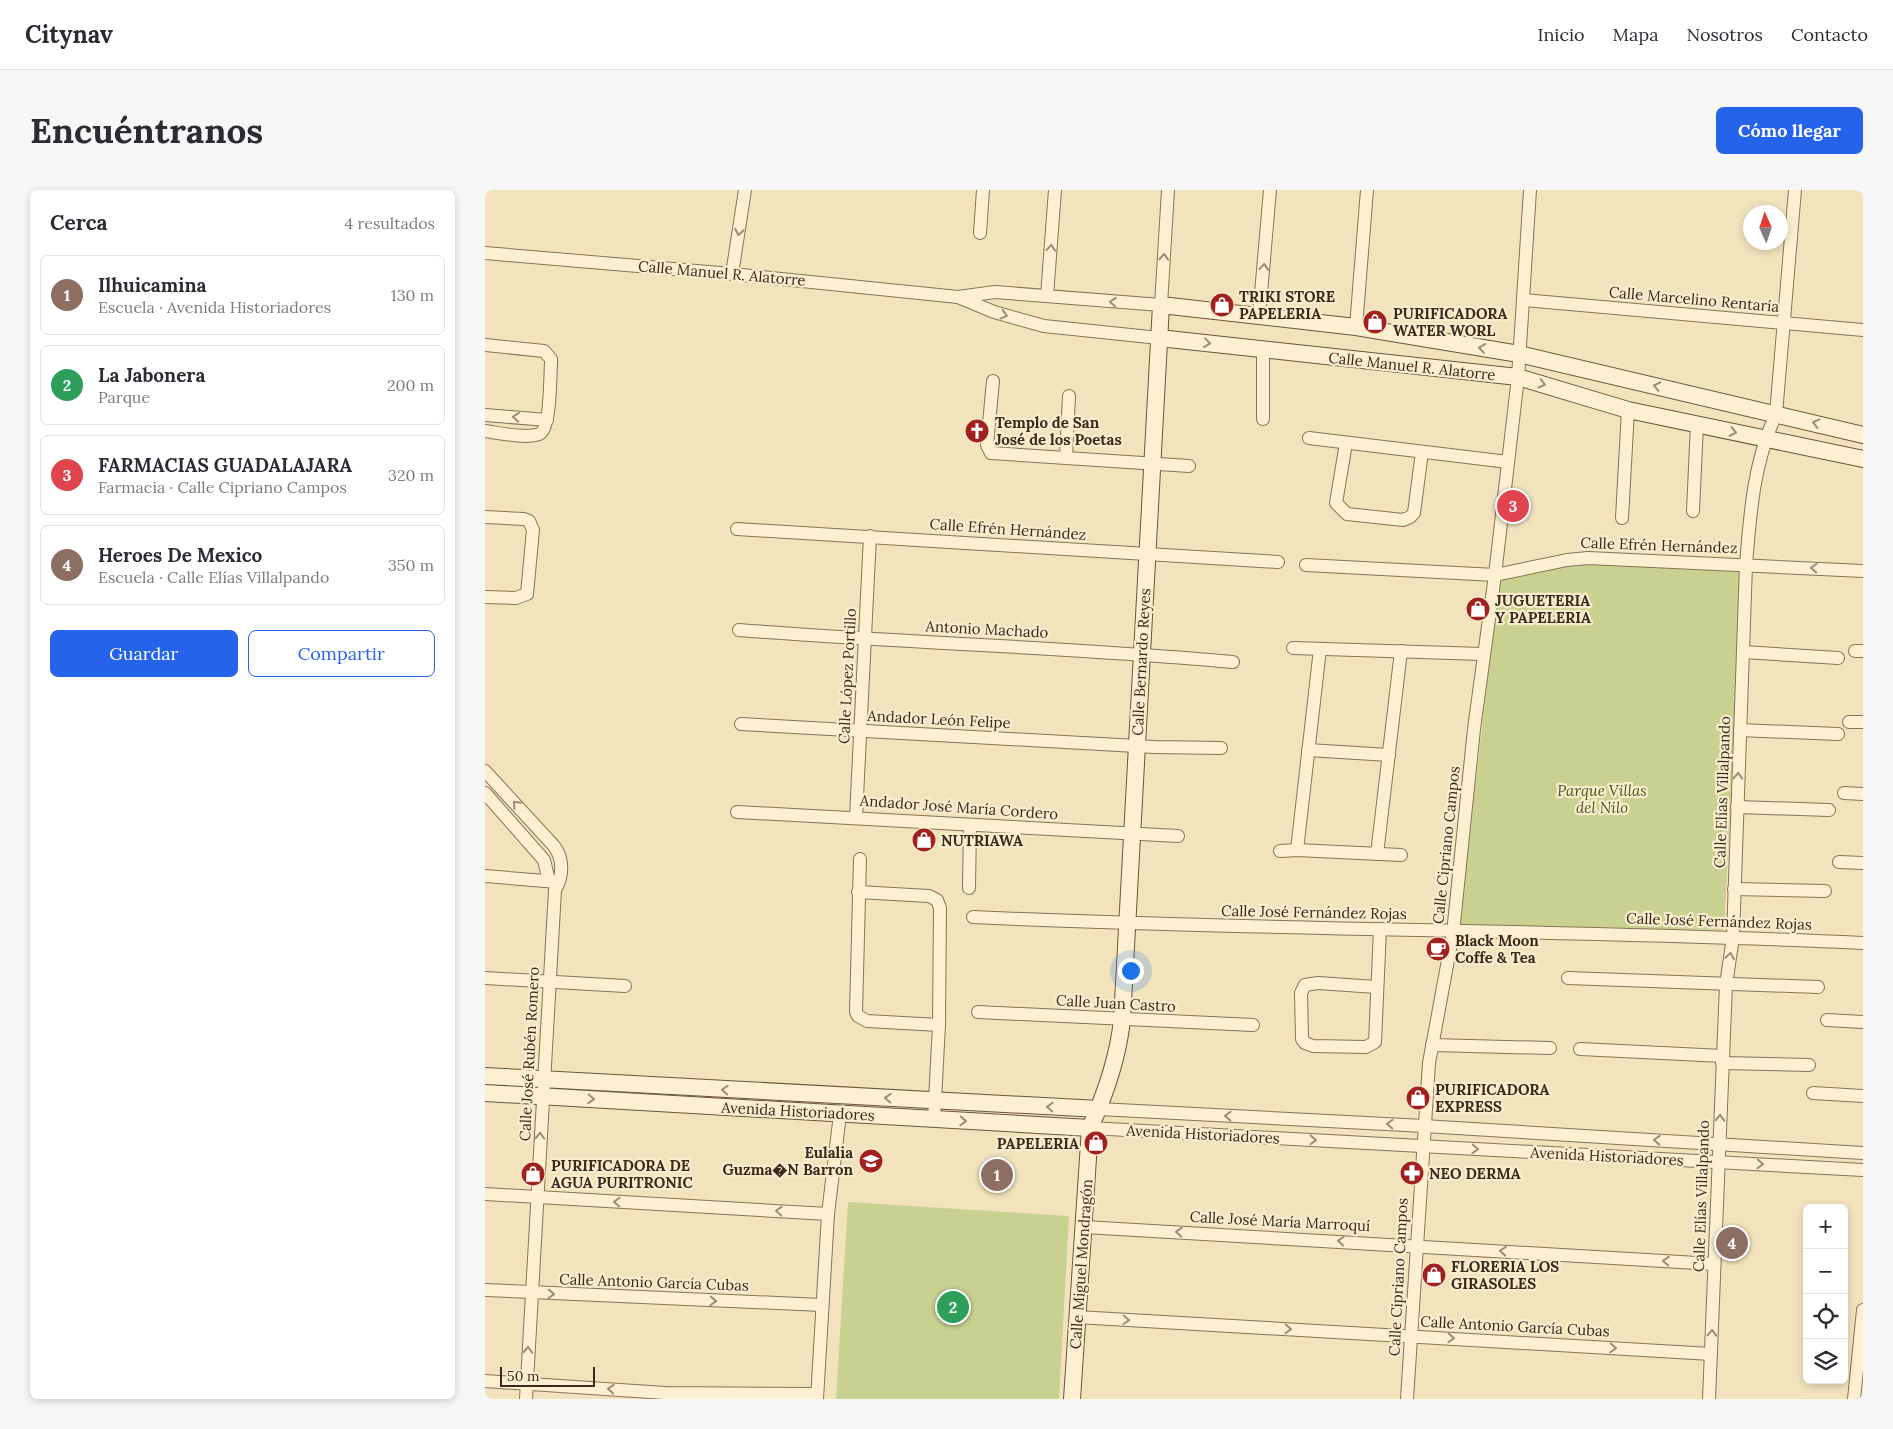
<!DOCTYPE html>
<html lang="es">
<head>
<meta charset="utf-8">
<style>
  :root { --surface:#fff; --page:#f7f7f7; --text:#2b2b33; --muted:#7c7c81; --line:#e1e1e2; --accent:#2563eb }
  body { margin:0; font-family:Lora,serif; background:var(--page); color:var(--text) }
  .controls { position:absolute; right:15px; bottom:15px; display:grid; overflow:hidden; border-radius:8px; box-shadow:0 2px 8px #0003 }
  .controls button { width:45px; height:45px; display:grid; place-items:center; padding:0; border:0; border-bottom:1px solid var(--line); background:var(--surface); color:var(--text); font:25px sans-serif }
  .compass { position:absolute; left:1258px; top:15px; width:45px; height:45px; border-radius:50%; background:var(--surface); box-shadow:0 2px 8px #0003; rotate:357deg }
  .scale { position:absolute; left:15px; bottom:12px; width:95px; box-sizing:border-box; padding-left:5px; border:2px solid #392a1b; border-top:0; font-size:14px; line-height:18px; white-space:nowrap; color:#392a1b; -webkit-text-stroke:4px #f9edcd; paint-order:stroke }
  .you { position:absolute; left:645px; top:780px; width:18px; height:18px; margin:-12px; border:4px solid #fff; border-radius:50%; background:#1a73e8; box-shadow:0 0 0 8px #1a73e833 }
  .badge { display:grid; place-items:center; width:32px; height:32px; border-radius:50%; background:var(--accent); color:#fff; font-size:16px; font-weight:700 }
  .pin { position:absolute; translate:-50% -50%; border:2px solid #fff; box-shadow:0 1px 5px #0006 }
  .list { margin:0; padding:0; list-style:none }
  h2 { display:flex; justify-content:space-between; align-items:center; height:65px; margin:0; padding:0 20px; font-size:21px }
  h2 small { font-size:16px; font-weight:400; color:var(--muted) }
  .list li { display:grid; grid-template-columns:32px 1fr auto; gap:15px; align-items:center; box-sizing:border-box; height:80px; margin:0 10px 10px; padding:0 10px; border:1px solid var(--line); border-radius:8px }
  .list b { display:block; font-size:19px; white-space:nowrap }
  .list p { margin:0; font-size:16px; white-space:nowrap; color:var(--muted) }
  .list em { font-size:16px; font-style:normal; color:var(--muted) }
  .actions { display:flex; gap:10px; padding:15px 20px }
  .actions a { flex:1; padding:11px 0; border:1px solid var(--accent); border-radius:8px; text-align:center; font-size:18px; color:var(--accent) }
  .actions .main { background:var(--accent); color:#fff }
  .icon { flex:none; width:28px; height:28px; fill:none; stroke:currentColor; stroke-width:2; stroke-linecap:round; stroke-linejoin:round }
  .map { position:relative; flex:none; width:1378px; height:1209px; overflow:hidden; border-radius:8px }
  header { display:flex; align-items:center; gap:30px; box-sizing:border-box; height:70px; padding:0 25px; background:var(--surface); border-bottom:1px solid var(--line) }
  header strong { font-size:24px }
  nav { display:flex; gap:28px; margin-inline-start:auto; font-size:18px }
  .intro { display:flex; align-items:center; justify-content:space-between; box-sizing:border-box; height:120px; padding:0 30px }
  h1 { margin:0; font-size:35px }
  .button { padding:12px 22px; border-radius:8px; background:var(--accent); color:#fff; font-size:18px; font-weight:700 }
  main { display:flex; gap:30px; padding:0 30px }
  aside { flex:1; background:var(--surface); border-radius:8px; box-shadow:0 2px 8px #0003 }
  .map>svg:first-child { display:block }
</style>
</head>
<body>
<header>
<strong>Citynav</strong>
<nav><a>Inicio</a><a>Mapa</a><a>Nosotros</a><a>Contacto</a></nav>
</header>
<div class="intro"><h1>Encuéntranos</h1><a class="button">Cómo llegar</a></div>
<main>
<aside>
<h2>Cerca<small>4 resultados</small></h2>
<ul class="list">
<li><span class="badge" style="background:#8d6e63">1</span><div><b>Ilhuicamina</b><p>Escuela · Avenida Historiadores</p></div><em>130 m</em></li>
<li><span class="badge" style="background:#2e9e5b">2</span><div><b>La Jabonera</b><p>Parque</p></div><em>200 m</em></li>
<li><span class="badge" style="background:#e0444e">3</span><div><b>FARMACIAS GUADALAJARA</b><p>Farmacia · Calle Cipriano Campos</p></div><em>320 m</em></li>
<li><span class="badge" style="background:#8d6e63">4</span><div><b>Heroes De Mexico</b><p>Escuela · Calle Elías Villalpando</p></div><em>350 m</em></li>
</ul>
<div class="actions"><a class="main">Guardar</a><a>Compartir</a></div>
</aside>
<div class="map">
<svg width="1378" height="1209" viewBox="0 0 1378 1209">
  <rect width="100%" height="100%" fill="#f2e3bd"/>
  <g fill="#c8d190">
    <polygon points="1090,370 1258,377 1239,740 974,737 1014,389"/>
    <polygon points="363,1012 584,1026 574,1209 351,1209"/>
  </g>
  <g fill="none" stroke-linecap="round" stroke-linejoin="round">
    <defs>
      <g id="street">
        <polyline points="495,43 498,0"/>
        <polyline points="0,63 247,84 473,107 510,102 676,115 683,0"/>
        <polyline points="247,84 260,0"/>
        <polyline points="562,106 570,0"/>
        <polyline points="473,107 509,122 559,136 674,148"/>
        <polyline points="1038,110 1378,140"/>
        <polyline points="774,126 785,0"/>
        <polyline points="871,137 882,0"/>
        <path d="M 0,155 L 59,161 L 66,169 L 66,173 C 65,186 66,240 54,244 C 42,249 14,243 0,241"/>
        <polyline points="508,191 502,255 506,263 704,276"/>
        <polyline points="0,225 62,230"/>
        <polyline points="778,229 778,160"/>
        <polyline points="824,248 1023,272"/>
        <polyline points="861,253 851,313 862,324 918,330 925,327 929,323 937,262"/>
        <polyline points="581,267 584,206"/>
        <polyline points="1208,321 1212,234"/>
        <polyline points="0,327 39,329 44,331 48,340 42,404 31,408 0,407"/>
        <polyline points="1137,328 1143,220"/>
        <polyline points="252,339 793,372"/>
        <polyline points="821,375 1010,385 1082,370 1103,368 1378,381"/>
        <path d="M 254,440 C 418,453 584,457 748,472"/>
        <polyline points="808,458 997,464"/>
        <polyline points="1370,461 1378,461"/>
        <polyline points="1258,462 1353,468"/>
        <polyline points="1364,532 1378,532"/>
        <polyline points="256,534 669,557 736,558"/>
        <polyline points="1255,540 1353,544"/>
        <polyline points="823,560 904,565"/>
        <path d="M 0,581 L 69,656 C 79,669 78,687 70,700 L 41,1209"/>
        <polyline points="0,603 59,670 64,691"/>
        <polyline points="1359,603 1378,604"/>
        <polyline points="1252,617 1344,620"/>
        <polyline points="252,622 693,646"/>
        <polyline points="371,627 385,346"/>
        <polyline points="812,660 835,459"/>
        <polyline points="795,661 812,660 916,665"/>
        <polyline points="892,664 916,461"/>
        <polyline points="375,669 371,822 373,826 382,831 454,835"/>
        <polyline points="1354,672 1378,673"/>
        <polyline points="0,686 72,692"/>
        <polyline points="484,698 485,635"/>
        <polyline points="1249,699 1340,701"/>
        <polyline points="373,702 444,706 452,710 455,718 454,835 449,929"/>
        <path d="M 488,727 C 785,741 1082,739 1378,753"/>
        <polyline points="0,788 140,796"/>
        <polyline points="1083,788 1333,797"/>
        <polyline points="891,797 833,793 820,795 816,803 817,849 820,853 828,856 881,857 890,852 895,739"/>
        <polyline points="493,822 768,835"/>
        <polyline points="1342,830 1378,832"/>
        <polyline points="947,855 1065,858"/>
        <polyline points="1095,859 1238,866"/>
        <polyline points="1237,873 1324,875"/>
        <polyline points="1328,903 1378,906"/>
        <polyline points="614,919 939,936 1378,963"/>
        <polyline points="605,938 1378,980"/>
        <polyline points="0,1004 343,1024"/>
        <polyline points="599,1037 1229,1074"/>
        <polyline points="0,1100 336,1115"/>
        <polyline points="592,1127 1226,1164"/>
        <polyline points="0,1191 180,1203 332,1204"/>
        <polyline points="332,1209 343,1024 355,924"/>
        <polyline points="922,1209 944,873 968,743 989,539 1010,385 1033,187 1045,0"/>
        <path d="M 1224,1209 L 1241,795 L 1248,747 L 1261,375 C 1265,323 1269,271 1291,224 L 1310,0"/>
        <polyline points="1369,1209 1378,1120"/>
      </g>
      <g id="secondary">
        <polyline points="674,148 1033,187 1143,220 1378,269"/>
        <polyline points="0,886 614,919"/>
        <polyline points="0,903 605,938"/>
        <path d="M 587,1209 L 605,938 C 620,905 633,867 637,830 L 676,115 L 871,137 L 1034,164 L 1378,245"/>
      </g>
    </defs>
    <use href="#street" stroke="#8b7355" stroke-width="14"/>
    <use href="#secondary" stroke="#6d5438" stroke-width="18"/>
    <use href="#street" stroke="#fcf0d1" stroke-width="12"/>
    <use href="#secondary" stroke="#fcf0d1" stroke-width="16"/>
  </g>
  <defs><path id="oneway-chevron" d="M-2-3.5L2.5 0L-2 3.5" fill="none" stroke-width="1.6" stroke-linecap="round" stroke-linejoin="round" transform="scale(1.25)"/></defs>
  <g stroke="#9a8d76">
    <use href="#oneway-chevron" transform="translate(254 42) rotate(99)"/>
    <use href="#oneway-chevron" transform="translate(566 58) rotate(-86)"/>
    <use href="#oneway-chevron" transform="translate(679 67) rotate(-87)"/>
    <use href="#oneway-chevron" transform="translate(779 77) rotate(-85)"/>
    <use href="#oneway-chevron" transform="translate(628 112) rotate(-176)"/>
    <use href="#oneway-chevron" transform="translate(519 125) rotate(15)"/>
    <use href="#oneway-chevron" transform="translate(722 153) rotate(7)"/>
    <use href="#oneway-chevron" transform="translate(997 158) rotate(-171)"/>
    <use href="#oneway-chevron" transform="translate(1057 194) rotate(16)"/>
    <use href="#oneway-chevron" transform="translate(1172 196) rotate(-167)"/>
    <use href="#oneway-chevron" transform="translate(31 227) rotate(-175)"/>
    <use href="#oneway-chevron" transform="translate(1331 233) rotate(-166)"/>
    <use href="#oneway-chevron" transform="translate(1248 242) rotate(12)"/>
    <use href="#oneway-chevron" transform="translate(1329 378) rotate(-177)"/>
    <use href="#oneway-chevron" transform="translate(1253 586) rotate(-88)"/>
    <use href="#oneway-chevron" transform="translate(31 614) rotate(-133)"/>
    <use href="#oneway-chevron" transform="translate(1245 766) rotate(-82)"/>
    <use href="#oneway-chevron" transform="translate(240 900) rotate(-177)"/>
    <use href="#oneway-chevron" transform="translate(403 908) rotate(-177)"/>
    <use href="#oneway-chevron" transform="translate(106 909) rotate(3)"/>
    <use href="#oneway-chevron" transform="translate(565 917) rotate(-177)"/>
    <use href="#oneway-chevron" transform="translate(743 926) rotate(-177)"/>
    <use href="#oneway-chevron" transform="translate(1235 928) rotate(-88)"/>
    <use href="#oneway-chevron" transform="translate(478 931) rotate(3)"/>
    <use href="#oneway-chevron" transform="translate(905 934) rotate(-177)"/>
    <use href="#oneway-chevron" transform="translate(55 946) rotate(-87)"/>
    <use href="#oneway-chevron" transform="translate(828 950) rotate(3)"/>
    <use href="#oneway-chevron" transform="translate(1172 950) rotate(-176)"/>
    <use href="#oneway-chevron" transform="translate(990 959) rotate(3)"/>
    <use href="#oneway-chevron" transform="translate(1275 974) rotate(3)"/>
    <use href="#oneway-chevron" transform="translate(132 1012) rotate(-177)"/>
    <use href="#oneway-chevron" transform="translate(294 1021) rotate(-177)"/>
    <use href="#oneway-chevron" transform="translate(694 1042) rotate(-177)"/>
    <use href="#oneway-chevron" transform="translate(856 1051) rotate(-177)"/>
    <use href="#oneway-chevron" transform="translate(1018 1061) rotate(-176)"/>
    <use href="#oneway-chevron" transform="translate(1181 1071) rotate(-176)"/>
    <use href="#oneway-chevron" transform="translate(66 1104) rotate(2)"/>
    <use href="#oneway-chevron" transform="translate(228 1111) rotate(2)"/>
    <use href="#oneway-chevron" transform="translate(641 1130) rotate(3)"/>
    <use href="#oneway-chevron" transform="translate(803 1139) rotate(3)"/>
    <use href="#oneway-chevron" transform="translate(1227 1143) rotate(-88)"/>
    <use href="#oneway-chevron" transform="translate(966 1148) rotate(3)"/>
    <use href="#oneway-chevron" transform="translate(1128 1158) rotate(3)"/>
    <use href="#oneway-chevron" transform="translate(43 1160) rotate(-87)"/>
    <use href="#oneway-chevron" transform="translate(126 1199) rotate(-176)"/>
  </g>
  <defs>
    <symbol id="shop-disc" viewBox="-11 -11 22 22"><circle r="9.5" fill="#a0211f" stroke="#f9edcd"/><path d="M-5-2.5h2.3a2.7 3.5 0 0 1 5.4 0H5L5.5 6h-11ZM-1.5-2.5h3a1.5 2.3 0 0 0-3 0Z" fill="#fff"/></symbol>
    <symbol id="church-disc" viewBox="-11 -11 22 22"><circle r="9.5" fill="#a0211f" stroke="#f9edcd"/><path d="M-1.2-6h2.4v3.5h3.3v2.4h-3.3V6h-2.4V-.1h-3.3v-2.4h3.3Z" fill="#fff"/></symbol>
    <symbol id="cafe-disc" viewBox="-11 -11 22 22"><circle r="9.5" fill="#a0211f" stroke="#f9edcd"/><path d="M-5.5-4.5H6V0H3Q3 3.5 0 3.5H-2.5Q-5.5 3.5-5.5 0ZM3-3.2v2h1.7v-2ZM-6 4.5H4V6H-6Z" fill="#fff"/></symbol>
    <symbol id="school-disc" viewBox="-11 -11 22 22"><circle r="9.5" fill="#a0211f" stroke="#f9edcd"/><path d="M0-5L7-2L0 1L-7-2ZM-4 1L0 2.5L4 1V4Q0 6-4 4Z" fill="#fff"/></symbol>
    <symbol id="pharmacy-disc" viewBox="-11 -11 22 22"><circle r="9.5" fill="#a0211f" stroke="#f9edcd"/><path d="M-2-6h4v4h4v4h-4v4h-4v-4h-4v-4h4Z" fill="#fff"/></symbol>
  </defs>
  <g fill-rule="evenodd">
    <use href="#shop-disc" x="723" y="101" width="28" height="28"/>
    <use href="#shop-disc" x="876" y="118" width="28" height="28"/>
    <use href="#church-disc" x="478" y="227" width="28" height="28"/>
    <use href="#shop-disc" x="979" y="405" width="28" height="28"/>
    <use href="#shop-disc" x="425" y="636" width="28" height="28"/>
    <use href="#cafe-disc" x="939" y="745" width="28" height="28"/>
    <use href="#shop-disc" x="919" y="894" width="28" height="28"/>
    <use href="#shop-disc" x="597" y="939" width="28" height="28"/>
    <use href="#school-disc" x="372" y="957" width="28" height="28"/>
    <use href="#pharmacy-disc" x="913" y="969" width="28" height="28"/>
    <use href="#shop-disc" x="34" y="970" width="28" height="28"/>
    <use href="#shop-disc" x="935" y="1071" width="28" height="28"/>
  </g>
  <g text-anchor="middle" dominant-baseline="central" stroke-width="4.5" stroke-linejoin="round" paint-order="stroke">
    <g font-size="15" fill="#392a1b" stroke="#f9edcd">
      <text transform="translate(237 83) rotate(5)">Calle Manuel R. Alatorre</text>
      <text transform="translate(1209 109) rotate(5)">Calle Marcelino Rentaría</text>
      <text transform="translate(927 176) rotate(6)">Calle Manuel R. Alatorre</text>
      <text transform="translate(523 339) rotate(4)">Calle Efrén Hernández</text>
      <text transform="translate(1174 355) rotate(2)">Calle Efrén Hernández</text>
      <text transform="translate(502 439) rotate(3)">Antonio Machado</text>
      <text transform="translate(656 472) rotate(-87)">Calle Bernardo Reyes</text>
      <text transform="translate(362 486) rotate(-87)">Calle López Portillo</text>
      <text transform="translate(454 529) rotate(3)">Andador León Felipe</text>
      <text transform="translate(1237 602) rotate(-88)">Calle Elías Villalpando</text>
      <text transform="translate(474 617) rotate(4)">Andador José María Cordero</text>
      <text transform="translate(961 655) rotate(-84)">Calle Cipriano Campos</text>
      <text transform="translate(829 722) rotate(1)">Calle José Fernández Rojas</text>
      <text transform="translate(1234 731) rotate(2)">Calle José Fernández Rojas</text>
      <text transform="translate(631 813) rotate(3)">Calle Juan Castro</text>
      <text transform="translate(44 864) rotate(-87)">Calle José Rubén Romero</text>
      <text transform="translate(313 921) rotate(3)">Avenida Historiadores</text>
      <text transform="translate(718 944) rotate(3)">Avenida Historiadores</text>
      <text transform="translate(1122 966) rotate(3)">Avenida Historiadores</text>
      <text transform="translate(1216 1006) rotate(-88)">Calle Elías Villalpando</text>
      <text transform="translate(795 1031) rotate(3)">Calle José María Marroquí</text>
      <text transform="translate(596 1074) rotate(-86)">Calle Miguel Mondragón</text>
      <text transform="translate(913 1087) rotate(-87)">Calle Cipriano Campos</text>
      <text transform="translate(169 1092) rotate(2)">Calle Antonio García Cubas</text>
      <text transform="translate(1030 1136) rotate(3)">Calle Antonio García Cubas</text>
    </g>
    <g font-size="15" font-weight="bold" fill="#392a1b" stroke="#f9edcd" text-anchor="start">
      <text x="754" y="106">TRIKI STORE<tspan x="754" dy="17">PAPELERIA</tspan></text>
      <text x="908" y="123">PURIFICADORA<tspan x="908" dy="17">WATER WORL</tspan></text>
      <text x="510" y="232">Templo de San<tspan x="510" dy="17">José de los Poetas</tspan></text>
      <text x="1010" y="410">JUGUETERIA<tspan x="1010" dy="17">Y PAPELERIA</tspan></text>
      <text x="456" y="650">NUTRIAWA</text>
      <text x="970" y="750">Black Moon<tspan x="970" dy="17">Coffe &amp; Tea</tspan></text>
      <text x="950" y="899">PURIFICADORA<tspan x="950" dy="17">EXPRESS</tspan></text>
      <text x="594" y="953" text-anchor="end">PAPELERIA</text>
      <text x="368" y="962" text-anchor="end">Eulalia<tspan x="368" dy="17">Guzma�N Barron</tspan></text>
      <text x="66" y="975">PURIFICADORA DE<tspan x="66" dy="17">AGUA PURITRONIC</tspan></text>
      <text x="944" y="983">NEO DERMA</text>
      <text x="966" y="1076">FLORERIA LOS<tspan x="966" dy="17">GIRASOLES</tspan></text>
    </g>
    <g font-size="15" font-style="italic" fill="#48581f" stroke="#f9edcd">
      <text x="1117" y="600">Parque Villas<tspan x="1117" dy="17">del Nilo</tspan></text>
    </g>
  </g>
</svg>
<div class="controls">
<button>+</button>
<button>−</button>
<button><svg class="icon" aria-label="locate" viewBox="0 0 24 24"><circle cx="12" cy="12" r="6"/><path d="M12 2v4M12 18v4M2 12h4M18 12h4"/></svg></button>
<button><svg class="icon" aria-label="layers" viewBox="0 0 24 24"><path d="M12 4l9 5-9 5-9-5zM3 14l9 5 9-5"/></svg></button>
</div>
<svg class="compass" viewBox="-18 -18 36 36"><path d="M0-13l5 13h-10z" fill="#e53935"/><path d="M0 13l5-13h-10z" fill="#7c7c81"/></svg>
<div class="scale">50 m</div>
<div class="you"></div>
<div class="pin badge" style="left:512px;top:985px;background:#8d6e63">1</div>
<div class="pin badge" style="left:468px;top:1117px;background:#2e9e5b">2</div>
<div class="pin badge" style="left:1028px;top:316px;background:#e0444e">3</div>
<div class="pin badge" style="left:1247px;top:1053px;background:#8d6e63">4</div>
</div>
</main>
</body>
</html>
